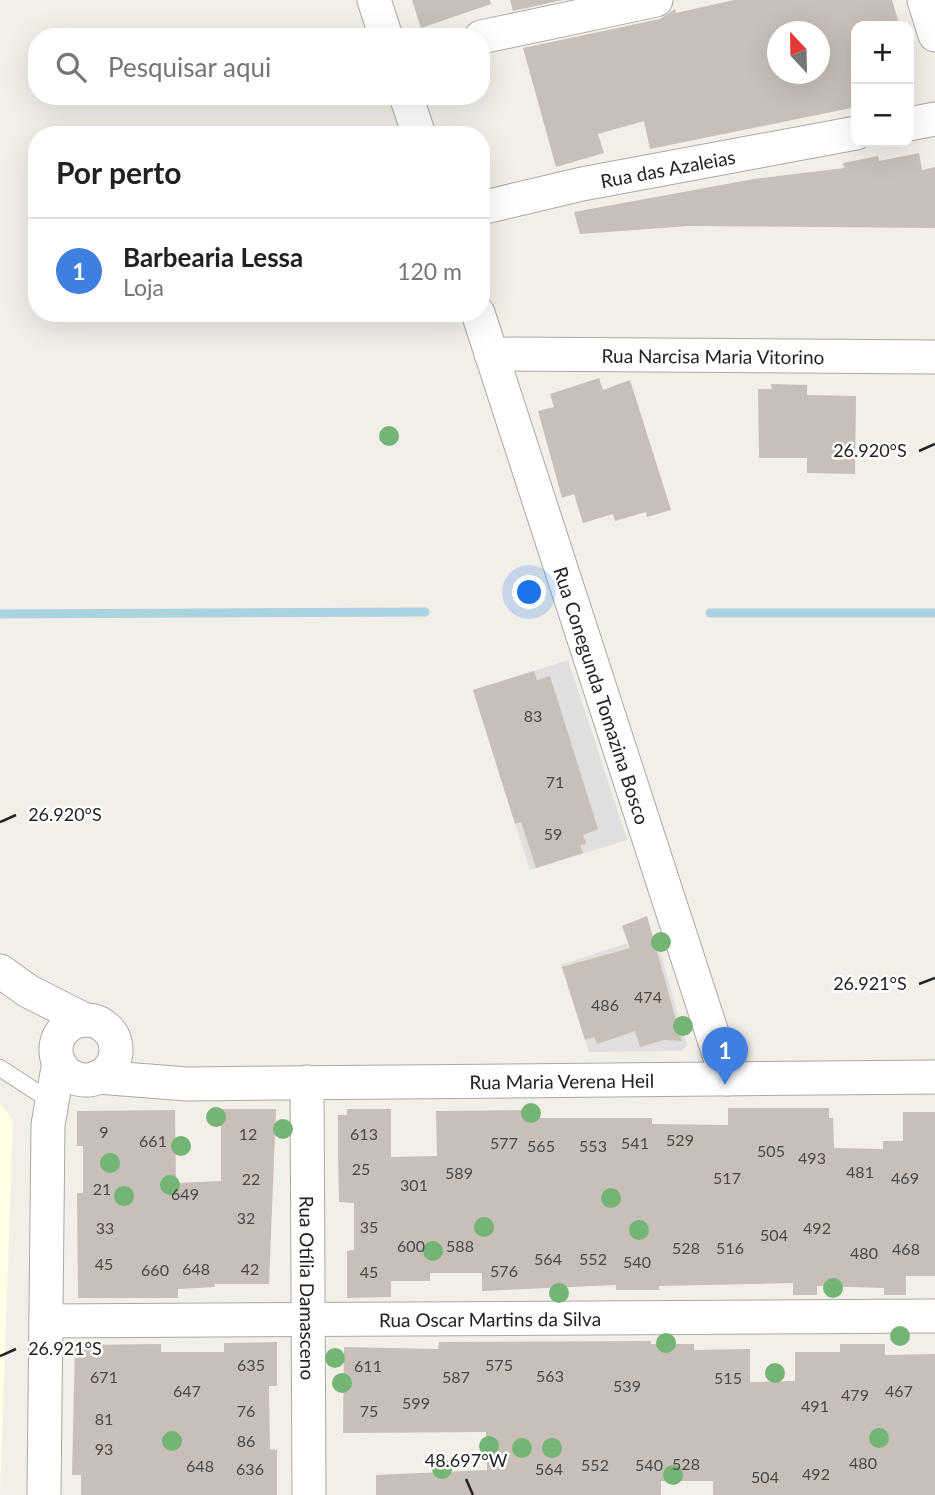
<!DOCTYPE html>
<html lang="pt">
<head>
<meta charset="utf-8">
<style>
  :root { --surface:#fff; --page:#f6f6f6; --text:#202124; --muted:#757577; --line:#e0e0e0; --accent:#0b8043 }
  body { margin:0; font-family:Lato,sans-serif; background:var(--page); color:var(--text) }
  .controls { position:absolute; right:21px; top:21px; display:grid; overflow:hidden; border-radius:14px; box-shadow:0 7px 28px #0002 }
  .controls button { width:63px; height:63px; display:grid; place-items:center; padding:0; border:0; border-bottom:2px solid var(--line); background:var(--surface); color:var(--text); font:35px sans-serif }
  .compass { position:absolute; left:767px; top:21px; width:63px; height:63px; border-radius:50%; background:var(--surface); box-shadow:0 7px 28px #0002; rotate:338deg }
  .you { position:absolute; left:530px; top:593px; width:24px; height:24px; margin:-18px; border:5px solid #fff; border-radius:50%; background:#1a73e8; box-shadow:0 0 0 10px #1a73e833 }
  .badge { display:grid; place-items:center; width:46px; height:46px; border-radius:50%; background:var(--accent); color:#fff; font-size:23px; font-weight:700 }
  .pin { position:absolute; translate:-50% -58px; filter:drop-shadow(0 2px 4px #0008) }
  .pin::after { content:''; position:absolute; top:37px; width:24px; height:21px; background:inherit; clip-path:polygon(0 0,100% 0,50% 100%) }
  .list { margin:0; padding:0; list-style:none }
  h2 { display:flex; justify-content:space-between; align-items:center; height:91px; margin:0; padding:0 28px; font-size:30px }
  h2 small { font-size:23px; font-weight:400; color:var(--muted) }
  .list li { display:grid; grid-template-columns:46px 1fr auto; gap:21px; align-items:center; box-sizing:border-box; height:105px; padding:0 28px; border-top:2px solid var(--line) }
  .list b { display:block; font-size:26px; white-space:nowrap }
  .list p { margin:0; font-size:23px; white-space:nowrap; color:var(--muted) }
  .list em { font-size:23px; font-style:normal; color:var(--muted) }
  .icon { flex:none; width:38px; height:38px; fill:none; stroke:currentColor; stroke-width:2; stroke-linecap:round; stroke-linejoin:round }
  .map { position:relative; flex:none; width:935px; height:1495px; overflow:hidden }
  .search { position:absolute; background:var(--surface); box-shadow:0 7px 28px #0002; left:28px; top:28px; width:462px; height:77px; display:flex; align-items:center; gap:18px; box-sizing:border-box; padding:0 24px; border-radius:28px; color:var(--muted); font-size:26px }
  .panel { position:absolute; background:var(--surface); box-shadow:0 7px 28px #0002; left:28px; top:126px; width:462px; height:196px; border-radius:28px }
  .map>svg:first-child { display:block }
</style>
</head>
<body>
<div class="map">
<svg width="935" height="1495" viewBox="0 0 935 1495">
  <rect width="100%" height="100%" fill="#f2efe9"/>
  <g fill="#e0dfdf">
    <polygon points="568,660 627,840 530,870 473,690"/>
    <polygon points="655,934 687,1045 681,1051 589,1052 561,965"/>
  </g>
  <polygon fill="#ffffe5" points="0,1103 13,1121 0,1495"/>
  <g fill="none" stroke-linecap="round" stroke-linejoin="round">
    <g stroke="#aad3df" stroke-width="9">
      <polyline points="710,613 935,613"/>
      <polyline points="0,614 425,612"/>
    </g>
  </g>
  <g fill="#c7bfb8" fill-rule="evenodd">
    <polygon points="412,0 490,0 491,4 421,28"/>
    <polygon points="510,0 563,0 513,11"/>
    <path d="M 734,0 L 892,0 L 900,26 L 856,26 L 856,107 L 650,149 L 644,121 L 598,134 L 604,153 L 556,167 L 523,48 L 660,19 L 675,9 L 676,13 ZM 778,32 L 820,32 L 820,74 L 778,74 Z"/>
    <polygon points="919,153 922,170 935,167 935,228 689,226 580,234 574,212 754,179 844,168 843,163 878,156 879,161"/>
    <polygon points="599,378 603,390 630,380 671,510 647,517 646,512 615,521 613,514 583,523 574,494 562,498 538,411 554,407 550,394"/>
    <polygon points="771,384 807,385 807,395 856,396 855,474 807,473 807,458 759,458 758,389 772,389"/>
    <polygon points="534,671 537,680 550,676 598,829 583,835 586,844 580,845 583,853 536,868 521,822 515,824 473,690"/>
    <polygon points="647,916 682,1041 664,1040 640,1047 635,1031 597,1044 594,1037 585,1040 562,967 630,948 622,926"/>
    <polygon points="728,1108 829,1108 829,1118 833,1118 834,1148 883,1149 883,1141 903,1141 903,1112 935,1112 935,1276 906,1276 906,1295 884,1295 884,1288 817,1286 817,1295 793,1295 793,1283 659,1286 659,1290 616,1290 616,1285 482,1291 482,1273 430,1273 430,1281 391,1281 391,1297 347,1298 347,1251 354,1250 354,1203 339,1202 338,1156 338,1115 347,1115 347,1109 391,1109 391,1157 437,1156 436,1111 526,1110 526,1118 652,1118 652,1124 728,1125"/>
    <polygon points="221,1109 276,1109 269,1284 214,1284 215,1287 178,1289 178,1298 78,1298 77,1193 83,1193 83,1146 77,1146 77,1111 175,1110 176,1183 221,1181"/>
    <polygon points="651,1341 651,1344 694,1344 694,1350 750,1349 750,1382 795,1381 795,1352 840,1352 840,1344 885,1344 885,1355 935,1354 935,1495 713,1495 713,1481 661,1481 661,1495 376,1495 376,1475 487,1470 486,1432 343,1433 344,1347 438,1349 439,1342"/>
    <polygon points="277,1342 277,1386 269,1386 270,1449 277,1450 277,1495 81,1495 81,1475 72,1475 75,1345 161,1344 161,1352 224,1352 224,1343"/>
  </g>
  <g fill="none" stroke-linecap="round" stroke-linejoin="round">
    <defs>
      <polyline id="service" points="0,1068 52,1102"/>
      <g id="minor">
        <polyline points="374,0 386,37"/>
        <polyline points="924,0 935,35"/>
        <polyline points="481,37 656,0"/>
        <polyline points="406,96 419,135"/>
        <polyline points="909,124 935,119"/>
        <path id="s1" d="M 481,208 L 582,184 L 856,133"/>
        <path id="s2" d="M 478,313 L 727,1079"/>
        <path id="s3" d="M 491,354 L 935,357"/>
        <polyline points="0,971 28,991 85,1020"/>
        <circle cx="86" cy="1050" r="30"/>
        <path id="s4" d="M 98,1077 L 187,1084 L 935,1077"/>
        <path id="s5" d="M 307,1082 L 309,1495"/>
        <path id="s6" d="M 46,1321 L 935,1316"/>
        <polyline points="44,1495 48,1125 59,1062"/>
      </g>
    </defs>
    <use href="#service" stroke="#a9a9a9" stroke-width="18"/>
    <use href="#minor" stroke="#a9a9a9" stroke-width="35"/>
    <use href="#service" stroke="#fff" stroke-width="16"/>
    <use href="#minor" stroke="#fff" stroke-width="33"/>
  </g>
  <g fill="#74b475">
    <circle cx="389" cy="436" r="10"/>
    <circle cx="661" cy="942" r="10"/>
    <circle cx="683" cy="1026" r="10"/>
    <circle cx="531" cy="1113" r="10"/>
    <circle cx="216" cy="1117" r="10"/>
    <circle cx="283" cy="1129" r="10"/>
    <circle cx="181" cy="1146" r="10"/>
    <circle cx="110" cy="1163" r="10"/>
    <circle cx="170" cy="1185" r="10"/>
    <circle cx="124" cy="1196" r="10"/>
    <circle cx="611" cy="1198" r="10"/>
    <circle cx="484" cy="1227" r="10"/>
    <circle cx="639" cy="1230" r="10"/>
    <circle cx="433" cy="1251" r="10"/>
    <circle cx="833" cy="1288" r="10"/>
    <circle cx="559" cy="1293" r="10"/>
    <circle cx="900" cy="1336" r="10"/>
    <circle cx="666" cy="1343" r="10"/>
    <circle cx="335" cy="1358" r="10"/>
    <circle cx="775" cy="1373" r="10"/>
    <circle cx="342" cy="1383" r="10"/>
    <circle cx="879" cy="1438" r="10"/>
    <circle cx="172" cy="1441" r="10"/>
    <circle cx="489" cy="1446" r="10"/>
    <circle cx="522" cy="1448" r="10"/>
    <circle cx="552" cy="1448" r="10"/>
    <circle cx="442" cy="1469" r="10"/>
    <circle cx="673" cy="1475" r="10"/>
  </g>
  <path fill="none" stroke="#222" stroke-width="2.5" d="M 919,451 L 935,444M 0,822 L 16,815M 919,984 L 935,978M 0,1356 L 16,1349M 466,1479 L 473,1495"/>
  <g text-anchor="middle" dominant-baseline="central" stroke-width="5" stroke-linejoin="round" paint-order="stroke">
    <g font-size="16" fill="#4b4948">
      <text x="533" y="715">83</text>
      <text x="555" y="781">71</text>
      <text x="553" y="833">59</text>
      <text x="648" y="996">474</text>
      <text x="605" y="1004">486</text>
      <text x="104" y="1131">9</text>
      <text x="248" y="1133">12</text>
      <text x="364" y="1133">613</text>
      <text x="680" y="1139">529</text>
      <text x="153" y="1140">661</text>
      <text x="504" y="1142">577</text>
      <text x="635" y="1142">541</text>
      <text x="541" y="1145">565</text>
      <text x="593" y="1145">553</text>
      <text x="771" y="1150">505</text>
      <text x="812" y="1157">493</text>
      <text x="361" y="1168">25</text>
      <text x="860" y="1171">481</text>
      <text x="459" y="1172">589</text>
      <text x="727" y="1177">517</text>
      <text x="905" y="1177">469</text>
      <text x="251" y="1178">22</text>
      <text x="414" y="1184">301</text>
      <text x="102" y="1188">21</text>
      <text x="185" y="1193">649</text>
      <text x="246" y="1217">32</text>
      <text x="369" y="1226">35</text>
      <text x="105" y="1227">33</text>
      <text x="817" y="1227">492</text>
      <text x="774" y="1234">504</text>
      <text x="411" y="1245">600</text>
      <text x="460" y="1245">588</text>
      <text x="686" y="1247">528</text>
      <text x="730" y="1247">516</text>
      <text x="906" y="1248">468</text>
      <text x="864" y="1252">480</text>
      <text x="548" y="1258">564</text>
      <text x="593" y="1258">552</text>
      <text x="637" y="1261">540</text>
      <text x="104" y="1263">45</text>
      <text x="196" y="1268">648</text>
      <text x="250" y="1268">42</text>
      <text x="155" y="1269">660</text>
      <text x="504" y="1270">576</text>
      <text x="369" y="1271">45</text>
      <text x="251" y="1364">635</text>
      <text x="499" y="1364">575</text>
      <text x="368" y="1365">611</text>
      <text x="550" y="1375">563</text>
      <text x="104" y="1376">671</text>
      <text x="456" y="1376">587</text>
      <text x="728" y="1377">515</text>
      <text x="627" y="1385">539</text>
      <text x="187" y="1390">647</text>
      <text x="899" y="1390">467</text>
      <text x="855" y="1394">479</text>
      <text x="416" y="1402">599</text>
      <text x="815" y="1405">491</text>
      <text x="246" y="1410">76</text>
      <text x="369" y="1410">75</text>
      <text x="104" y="1418">81</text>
      <text x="246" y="1440">86</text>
      <text x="104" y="1448">93</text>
      <text x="863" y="1462">480</text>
      <text x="686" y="1463">528</text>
      <text x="595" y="1464">552</text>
      <text x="649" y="1464">540</text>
      <text x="200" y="1465">648</text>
      <text x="250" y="1468">636</text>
      <text x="549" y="1468">564</text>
      <text x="816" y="1473">492</text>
      <text x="765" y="1476">504</text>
    </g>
    <g font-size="19" fill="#222" stroke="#fff">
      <text stroke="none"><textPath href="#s1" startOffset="191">Rua das Azaleias</textPath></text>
      <text stroke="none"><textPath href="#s3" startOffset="222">Rua Narcisa Maria Vitorino</textPath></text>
      <text stroke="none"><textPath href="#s2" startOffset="402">Rua Conegunda Tomazina Bosco</textPath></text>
      <text stroke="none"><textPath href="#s4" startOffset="464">Rua Maria Verena Heil</textPath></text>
      <text stroke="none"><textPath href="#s5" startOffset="206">Rua Otília Damasceno</textPath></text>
      <text stroke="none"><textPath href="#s6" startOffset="444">Rua Oscar Martins da Silva</textPath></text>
    </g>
  </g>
  <g font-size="18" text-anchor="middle" fill="#222" stroke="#fff" stroke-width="5" stroke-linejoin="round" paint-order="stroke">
    <text x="870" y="457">26.920°S</text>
    <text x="65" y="821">26.920°S</text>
    <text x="870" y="990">26.921°S</text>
    <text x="65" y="1355">26.921°S</text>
    <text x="466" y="1467">48.697°W</text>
  </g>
</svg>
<div class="controls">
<button>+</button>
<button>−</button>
</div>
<svg class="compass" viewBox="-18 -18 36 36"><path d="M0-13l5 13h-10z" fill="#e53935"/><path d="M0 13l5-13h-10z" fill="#757577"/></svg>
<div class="you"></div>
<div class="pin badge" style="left:725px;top:1085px;background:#3f7fe0">1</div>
<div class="search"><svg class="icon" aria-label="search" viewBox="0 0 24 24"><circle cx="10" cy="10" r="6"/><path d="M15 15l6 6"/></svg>Pesquisar aqui</div>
<section class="panel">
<h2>Por perto<small></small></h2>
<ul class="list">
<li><span class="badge" style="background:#3f7fe0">1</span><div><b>Barbearia Lessa</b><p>Loja</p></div><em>120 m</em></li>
</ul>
</section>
</div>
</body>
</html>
